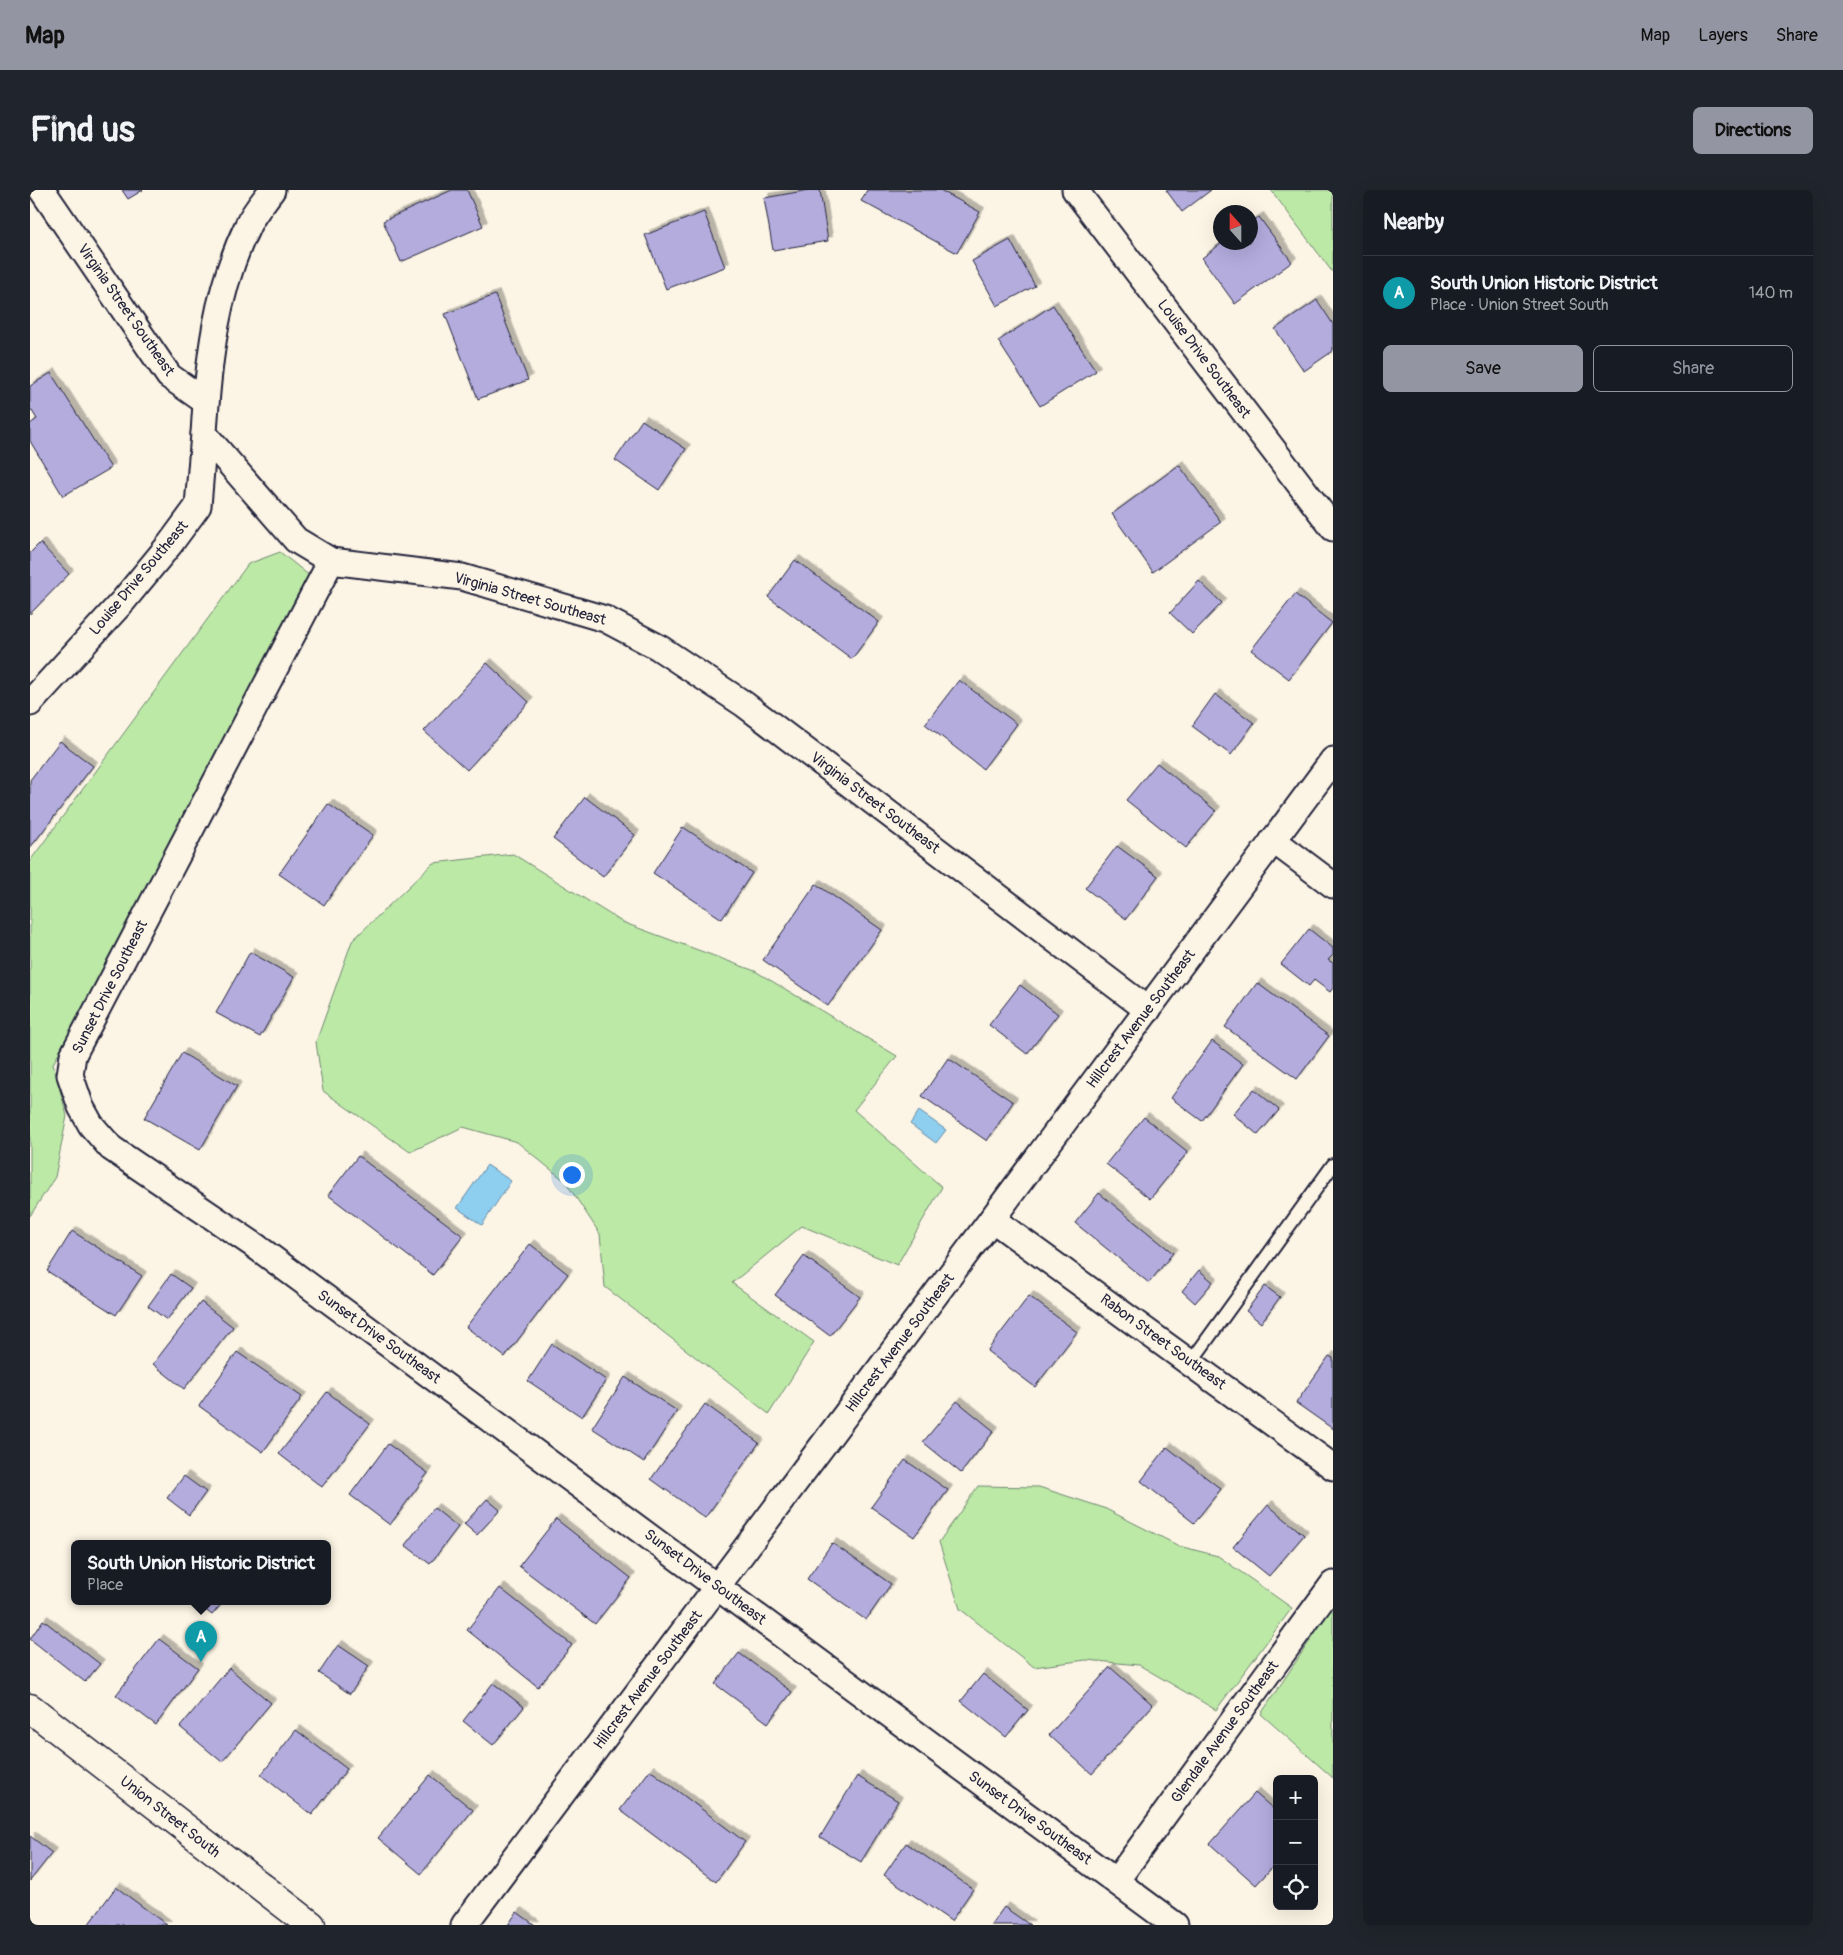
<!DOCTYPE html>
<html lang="en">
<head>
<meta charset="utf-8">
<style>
  :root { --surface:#171b24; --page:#20242c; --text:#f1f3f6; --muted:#9ea1a6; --line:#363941; --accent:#9495a2 }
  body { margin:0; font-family:Pangolin,sans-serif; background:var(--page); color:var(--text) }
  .controls { position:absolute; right:15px; bottom:15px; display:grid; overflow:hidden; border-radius:8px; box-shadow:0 5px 20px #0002 }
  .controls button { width:45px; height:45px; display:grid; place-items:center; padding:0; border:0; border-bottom:1px solid var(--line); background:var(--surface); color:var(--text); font:25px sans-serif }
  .compass { position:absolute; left:1183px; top:15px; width:45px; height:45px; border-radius:50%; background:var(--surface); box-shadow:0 5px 20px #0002; rotate:339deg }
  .you { position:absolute; left:541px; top:984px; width:18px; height:18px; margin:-12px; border:4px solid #fff; border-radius:50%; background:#1a73e8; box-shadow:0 0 0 8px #1a73e833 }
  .badge { display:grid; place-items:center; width:32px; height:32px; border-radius:50%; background:var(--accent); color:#fff; font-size:16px; font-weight:700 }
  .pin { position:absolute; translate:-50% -41px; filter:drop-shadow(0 1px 2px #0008) }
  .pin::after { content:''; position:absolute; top:26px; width:18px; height:15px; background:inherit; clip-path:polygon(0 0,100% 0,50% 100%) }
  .popup { position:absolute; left:41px; top:1350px; width:260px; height:65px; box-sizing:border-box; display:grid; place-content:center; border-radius:8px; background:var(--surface); filter:drop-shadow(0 1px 4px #0005); font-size:16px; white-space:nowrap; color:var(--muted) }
  .popup b { font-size:19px; color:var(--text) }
  .popup::after { content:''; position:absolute; left:50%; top:100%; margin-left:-10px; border:10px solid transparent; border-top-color:var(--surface) }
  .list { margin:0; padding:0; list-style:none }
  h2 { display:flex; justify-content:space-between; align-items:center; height:65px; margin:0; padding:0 20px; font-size:21px }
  h2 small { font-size:16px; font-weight:400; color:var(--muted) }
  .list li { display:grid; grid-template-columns:32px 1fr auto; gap:15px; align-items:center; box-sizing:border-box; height:75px; padding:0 20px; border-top:1px solid var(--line) }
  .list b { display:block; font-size:19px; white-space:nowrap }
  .list p { margin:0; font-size:16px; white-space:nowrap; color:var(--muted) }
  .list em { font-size:16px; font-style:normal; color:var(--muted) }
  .actions { display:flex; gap:10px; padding:15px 20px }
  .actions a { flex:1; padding:11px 0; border:1px solid var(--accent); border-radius:8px; text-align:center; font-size:18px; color:var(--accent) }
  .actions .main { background:var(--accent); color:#111 }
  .icon { flex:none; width:28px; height:28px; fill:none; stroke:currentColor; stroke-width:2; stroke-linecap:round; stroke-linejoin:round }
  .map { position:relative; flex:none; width:1303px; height:1735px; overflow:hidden; border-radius:8px }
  header { display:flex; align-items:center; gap:30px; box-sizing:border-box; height:70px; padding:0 25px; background:var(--accent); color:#111 }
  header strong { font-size:24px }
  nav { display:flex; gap:28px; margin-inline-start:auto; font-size:18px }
  .intro { display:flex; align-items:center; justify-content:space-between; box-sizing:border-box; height:120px; padding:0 30px }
  h1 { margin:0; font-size:35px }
  .button { padding:12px 22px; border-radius:8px; background:var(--accent); color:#111; font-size:18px; font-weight:700 }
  main { display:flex; gap:30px; padding:0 30px }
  aside { flex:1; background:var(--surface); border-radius:8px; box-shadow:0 5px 20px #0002 }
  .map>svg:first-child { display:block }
</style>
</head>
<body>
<header>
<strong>Map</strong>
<nav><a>Map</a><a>Layers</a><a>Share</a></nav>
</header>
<div class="intro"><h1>Find us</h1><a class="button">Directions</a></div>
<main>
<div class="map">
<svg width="1303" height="1735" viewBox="0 0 1303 1735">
  <defs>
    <filter id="shadow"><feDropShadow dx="4.5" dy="-4.5" stdDeviation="0" flood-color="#0004"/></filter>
  </defs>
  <rect width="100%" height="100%" fill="#fcf5e5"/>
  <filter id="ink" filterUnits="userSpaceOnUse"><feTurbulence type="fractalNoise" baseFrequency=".02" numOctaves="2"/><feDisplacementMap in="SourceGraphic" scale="10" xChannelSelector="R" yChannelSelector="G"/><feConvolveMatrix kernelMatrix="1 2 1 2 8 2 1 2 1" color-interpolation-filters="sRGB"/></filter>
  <g filter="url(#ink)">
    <g fill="#bce9a6" stroke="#6f8670">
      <polygon points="1241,0 1303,0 1303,83"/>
      <polygon points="250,362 281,387 23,874 37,926 25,987 0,1026 0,671 218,374"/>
      <polygon points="483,664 592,732 725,781 867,866 824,920 912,997 867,1075 772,1036 702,1093 784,1152 739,1224 575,1097 570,1044 535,991 487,952 433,937 380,962 293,901 286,852 322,751 403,673"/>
      <polygon points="948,1296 1009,1297 1074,1318 1149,1356 1188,1366 1262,1418 1186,1520 1109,1475 1056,1470 1004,1477 930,1419 909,1352"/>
      <polygon points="1301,1419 1303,1421 1303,1588 1231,1524"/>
    </g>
    <g fill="#8eceef" stroke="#6389a7">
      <polygon points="889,921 916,940 906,953 880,934"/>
      <polygon points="457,975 481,991 452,1035 427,1018"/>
    </g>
    <g fill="#b3acdd" stroke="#22223b" filter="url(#shadow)">
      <polygon points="92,0 113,0 98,9"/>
      <polygon points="422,0 437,0 453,36 371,72 353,31"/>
      <polygon points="779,0 790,0 798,51 743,60 734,8"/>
      <polygon points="837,0 910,0 950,22 927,63 831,11"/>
      <polygon points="1136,0 1181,0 1152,22"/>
      <polygon points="674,22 695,77 636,99 615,45"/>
      <polygon points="1229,27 1262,72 1205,114 1172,68 1193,52 1220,52 1220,33"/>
      <polygon points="980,50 1005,96 967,116 942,71"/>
      <polygon points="465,105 498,190 448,209 415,124"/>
      <polygon points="1287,110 1303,134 1303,161 1274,181 1245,139"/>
      <polygon points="1023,115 1066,181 1010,216 968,151"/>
      <polygon points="21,183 81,278 33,306 0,251 0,234 7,229 0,218 0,196"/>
      <polygon points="612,230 656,259 629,300 585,270"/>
      <polygon points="1149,275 1191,332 1123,382 1082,324"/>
      <polygon points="10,353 39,384 0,424 0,363"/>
      <polygon points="765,370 849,432 822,469 738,407"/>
      <polygon points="1169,391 1192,413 1162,444 1140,423"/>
      <polygon points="1265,404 1302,433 1259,489 1221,460"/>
      <polygon points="457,473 499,512 437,580 394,541"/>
      <polygon points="929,490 987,534 953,579 895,534"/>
      <polygon points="1185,504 1224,533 1201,565 1162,536"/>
      <polygon points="30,551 63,576 0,658 0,590"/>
      <polygon points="1127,573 1186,621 1156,658 1096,610"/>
      <polygon points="555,607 605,645 573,687 523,649"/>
      <polygon points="298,614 343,645 294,715 249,684"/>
      <polygon points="653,637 722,683 692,729 623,683"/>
      <polygon points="1087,656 1128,686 1096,729 1055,698"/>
      <polygon points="786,694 852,740 798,816 733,770"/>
      <polygon points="1279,739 1303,758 1303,765 1298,770 1303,773 1303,798 1300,802 1284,790 1279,796 1251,774"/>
      <polygon points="220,762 264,787 230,847 186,823"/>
      <polygon points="1227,793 1299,846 1267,889 1195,837"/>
      <polygon points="990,795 1028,824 997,864 959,835"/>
      <polygon points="1182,851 1213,874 1172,931 1141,908"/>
      <polygon points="152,863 207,896 170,960 114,928"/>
      <polygon points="918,868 983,912 957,951 892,906"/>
      <polygon points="1224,899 1249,920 1228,945 1203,924"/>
      <polygon points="1114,927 1158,962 1120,1009 1076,974"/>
      <polygon points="328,966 433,1046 403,1085 298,1005"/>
      <polygon points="1069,1003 1143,1063 1119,1093 1045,1033"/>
      <polygon points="42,1041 112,1086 86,1125 17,1081"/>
      <polygon points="500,1054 538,1084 475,1167 436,1137"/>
      <polygon points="774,1066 830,1107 800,1146 745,1105"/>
      <polygon points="1169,1080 1183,1092 1165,1113 1152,1101"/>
      <polygon points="141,1084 161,1098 137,1130 118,1116"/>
      <polygon points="1235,1096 1250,1107 1231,1133 1216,1121"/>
      <polygon points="999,1106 1047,1142 1005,1197 957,1161"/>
      <polygon points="171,1112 203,1137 154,1199 123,1174"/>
      <polygon points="522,1154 576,1190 552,1227 498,1191"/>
      <polygon points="207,1162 272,1207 233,1262 169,1216"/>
      <polygon points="1299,1166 1303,1168 1303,1239 1266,1213"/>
      <polygon points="595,1187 647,1221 614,1272 562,1238"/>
      <polygon points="297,1202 340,1234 292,1297 249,1264"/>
      <polygon points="927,1211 964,1241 931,1283 893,1252"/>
      <polygon points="675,1214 729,1253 675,1328 621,1289"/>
      <polygon points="358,1254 398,1283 360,1335 320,1305"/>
      <polygon points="1137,1257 1191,1299 1164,1333 1111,1291"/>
      <polygon points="875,1270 918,1300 884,1347 841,1317"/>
      <polygon points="154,1286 176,1302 159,1325 137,1308"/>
      <polygon points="457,1309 470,1320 447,1345 434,1334"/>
      <polygon points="1238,1315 1274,1345 1239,1386 1203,1357"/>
      <polygon points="404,1318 428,1337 400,1374 375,1355"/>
      <polygon points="526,1329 601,1388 565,1434 489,1376"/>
      <polygon points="802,1353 861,1394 836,1430 777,1389"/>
      <polygon points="470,1398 542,1455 508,1497 437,1440"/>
      <polygon points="164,1411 194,1411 182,1425"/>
      <polygon points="13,1430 70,1474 55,1492 0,1449"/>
      <polygon points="129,1449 168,1478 126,1535 86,1505"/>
      <polygon points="308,1455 339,1476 320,1504 289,1483"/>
      <polygon points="709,1463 762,1502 738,1533 685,1494"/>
      <polygon points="1080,1477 1123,1515 1062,1584 1019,1545"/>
      <polygon points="199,1478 241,1513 192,1572 150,1537"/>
      <polygon points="953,1484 998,1520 976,1547 931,1511"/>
      <polygon points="463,1493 494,1517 463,1555 433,1531"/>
      <polygon points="266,1540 317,1579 282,1625 231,1585"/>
      <polygon points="620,1580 715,1652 686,1692 590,1620"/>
      <polygon points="400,1585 443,1620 391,1684 348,1648"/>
      <polygon points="827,1586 868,1611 831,1672 790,1647"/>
      <polygon points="1225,1603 1247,1622 1247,1672 1226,1695 1180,1654"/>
      <polygon points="0,1646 22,1663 0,1691"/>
      <polygon points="876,1653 943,1699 921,1731 854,1685"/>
      <polygon points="86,1697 137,1735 58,1735"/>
      <polygon points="974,1717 1000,1735 961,1735"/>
      <polygon points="487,1722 505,1735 478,1735"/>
    </g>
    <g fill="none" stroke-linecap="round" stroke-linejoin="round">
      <defs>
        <polyline id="service" points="1161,1172 1303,975"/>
        <g id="minor">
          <polyline points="12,0 139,186 176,212"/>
          <path d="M 242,0 C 234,11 224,22 218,35 C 186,100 178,173 174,244 L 266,350 L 301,371 L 432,387 L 575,429 L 628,457 L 714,514 L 1118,820"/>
          <polyline points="1045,0 1303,338"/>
          <polyline points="301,371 43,865 40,885 51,917 61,935 81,958 224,1055 1145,1735"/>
          <polyline points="0,513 93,411 140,354 168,316 174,244"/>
          <polyline points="1243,650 1303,695"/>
          <polyline points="962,1029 1303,1277"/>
          <polyline points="1086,1691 1303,1394"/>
          <polyline points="434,1735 962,1029 1303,570"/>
        </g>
        <polyline id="secondary" points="0,1518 281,1735"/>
      </defs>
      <use href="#service" stroke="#22223b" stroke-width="16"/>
      <use href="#minor" stroke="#22223b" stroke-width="29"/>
      <use href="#secondary" stroke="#22223b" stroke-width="31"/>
      <use href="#service" stroke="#fcf5e5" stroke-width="12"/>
      <use href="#minor" stroke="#fcf5e5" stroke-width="25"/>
      <use href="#secondary" stroke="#fcf5e5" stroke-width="28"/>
    </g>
  </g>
  <g text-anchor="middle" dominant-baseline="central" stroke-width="4.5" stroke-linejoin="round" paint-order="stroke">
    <g font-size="15" fill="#22223b" stroke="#fcf5e5">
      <text transform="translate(96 120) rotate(55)">Virginia Street Southeast</text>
      <text transform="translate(1174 169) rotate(53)">Louise Drive Southeast</text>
      <text transform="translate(109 388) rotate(-50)">Louise Drive Southeast</text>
      <text transform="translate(500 409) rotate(16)">Virginia Street Southeast</text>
      <text transform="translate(845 613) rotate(37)">Virginia Street Southeast</text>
      <text transform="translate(80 797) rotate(-63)">Sunset Drive Southeast</text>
      <text transform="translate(1111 829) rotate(-53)">Hillcrest Avenue Southeast</text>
      <text transform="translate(349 1147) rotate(36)">Sunset Drive Southeast</text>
      <text transform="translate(1133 1152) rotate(36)">Rabon Street Southeast</text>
      <text transform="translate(870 1153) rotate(-53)">Hillcrest Avenue Southeast</text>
      <text transform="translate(675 1387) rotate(37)">Sunset Drive Southeast</text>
      <text transform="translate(618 1490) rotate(-53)">Hillcrest Avenue Southeast</text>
      <text transform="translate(1195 1542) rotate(-54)">Glendale Avenue Southeast</text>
      <text transform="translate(140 1627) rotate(38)">Union Street South</text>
      <text transform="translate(1000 1628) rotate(36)">Sunset Drive Southeast</text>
    </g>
  </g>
</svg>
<div class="controls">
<button>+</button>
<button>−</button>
<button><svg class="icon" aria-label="locate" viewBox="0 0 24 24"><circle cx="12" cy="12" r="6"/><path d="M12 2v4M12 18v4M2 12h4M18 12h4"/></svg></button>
</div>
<svg class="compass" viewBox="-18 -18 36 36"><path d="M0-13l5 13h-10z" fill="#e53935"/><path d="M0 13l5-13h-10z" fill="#9ea1a6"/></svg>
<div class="you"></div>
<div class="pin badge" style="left:171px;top:1472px;background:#0f9aa8">A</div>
<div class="popup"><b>South Union Historic District</b>Place</div>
</div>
<aside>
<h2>Nearby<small></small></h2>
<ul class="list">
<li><span class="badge" style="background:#0f9aa8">A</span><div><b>South Union Historic District</b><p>Place · Union Street South</p></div><em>140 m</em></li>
</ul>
<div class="actions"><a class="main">Save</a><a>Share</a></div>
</aside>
</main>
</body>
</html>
